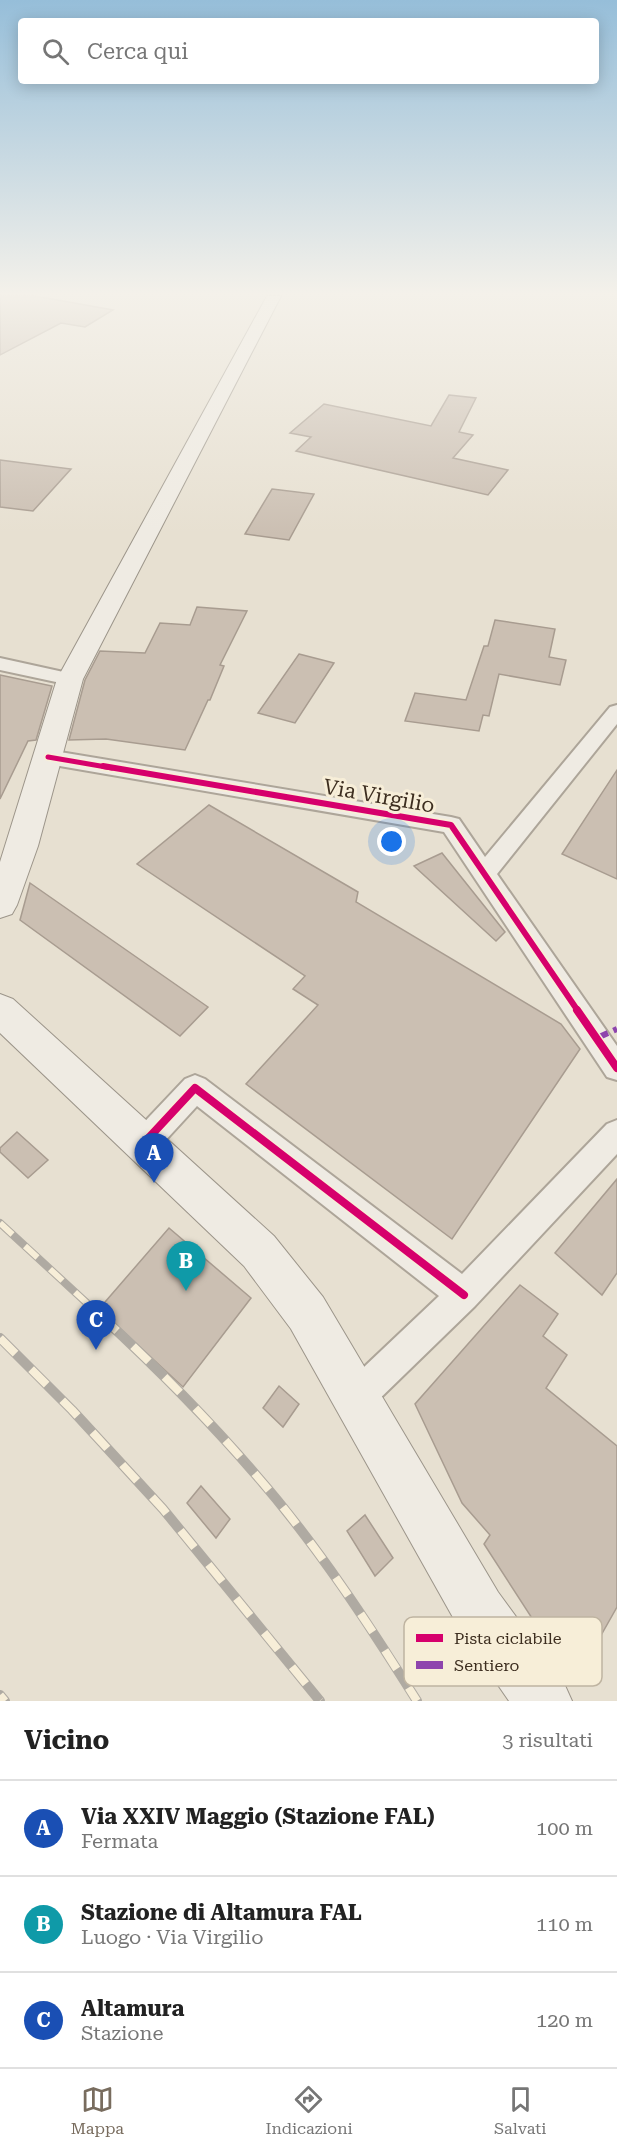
<!DOCTYPE html>
<html lang="it">
<head>
<meta charset="utf-8">
<style>
  :root { --surface:#fff; --page:#f2f2f2; --text:#222; --muted:#767676; --line:#e0e0e0; --accent:#786c5e }
  body { margin:0; font-family:"Roboto Serif",serif; background:var(--page); color:var(--text) }
  .you { position:absolute; left:392px; top:842px; width:21px; height:21px; margin:-15px; border:4px solid #fff; border-radius:50%; background:#1a73e8; box-shadow:0 0 0 9px #1a73e833 }
  .badge { display:grid; place-items:center; width:39px; height:39px; border-radius:50%; background:var(--accent); color:#fff; font-size:20px; font-weight:700 }
  .pin { position:absolute; translate:-50% -50px; filter:drop-shadow(0 2px 3px #0008) }
  .pin::after { content:''; position:absolute; top:32px; width:21px; height:18px; background:inherit; clip-path:polygon(0 0,100% 0,50% 100%) }
  .list { margin:0; padding:0; list-style:none }
  h2 { display:flex; justify-content:space-between; align-items:center; height:78px; margin:0; padding:0 24px; font-size:26px }
  h2 small { font-size:20px; font-weight:400; color:var(--muted) }
  .list li { display:grid; grid-template-columns:39px 1fr auto; gap:18px; align-items:center; box-sizing:border-box; height:96px; padding:0 24px; border-top:2px solid var(--line) }
  .list b { display:block; font-size:22px; white-space:nowrap }
  .list p { margin:0; font-size:20px; white-space:nowrap; color:var(--muted) }
  .list em { font-size:20px; font-style:normal; color:var(--muted) }
  .icon { flex:none; width:33px; height:33px; fill:none; stroke:currentColor; stroke-width:2; stroke-linecap:round; stroke-linejoin:round }
  .map { position:relative; flex:none; width:617px; height:1701px; overflow:hidden }
  .search { position:absolute; background:var(--surface); box-shadow:0 3px 15px #0003; left:18px; right:18px; top:18px; height:66px; display:flex; align-items:center; gap:15px; box-sizing:border-box; padding:0 21px; border-radius:6px; color:var(--muted); font-size:22px }
  .sheet { height:366px; background:var(--surface) }
  nav { display:flex; justify-content:space-around; align-items:center; box-sizing:border-box; height:84px; border-top:2px solid var(--line); background:var(--surface); font-size:16px; color:var(--muted) }
  nav a { display:grid; justify-items:center; gap:3px }
  nav .on { color:var(--accent) }
  .map>svg:first-child { display:block }
</style>
</head>
<body>
<div class="map">
<svg width="617" height="1701" viewBox="0 0 617 1701">
  <rect width="100%" height="100%" fill="#e7e0d1"/>
  <g fill="#cbbfb2" stroke="#a89c90" stroke-width="1.5">
    <polygon points="0,296 35,296 113,310 85,327 61,323 0,355"/>
    <polygon points="449,395 476,398 459,432 473,435 453,458 508,470 488,495 296,451 311,437 290,433 324,404 431,426"/>
    <polygon points="0,460 71,469 33,511 0,507"/>
    <polygon points="272,489 314,494 289,540 245,534"/>
    <polygon points="197,607 247,611 220,665 224,666 210,700 208,700 185,750 106,739 69,740 85,680 100,651 145,653 160,623 190,625"/>
    <polygon points="495,620 555,629 549,657 566,660 560,685 499,674 489,716 483,715 479,731 405,721 415,693 466,700 484,646 488,646"/>
    <polygon points="299,654 334,663 295,723 258,713"/>
    <polygon points="0,675 52,686 36,740 28,741 0,799"/>
    <polygon points="617,770 617,879 562,854"/>
    <polygon points="209,805 358,892 356,902 561,1024 580,1049 452,1239 246,1084 318,1005 293,989 305,976 137,864"/>
    <polygon points="442,853 505,932 496,941 414,866"/>
    <polygon points="30,883 208,1007 180,1036 20,920"/>
    <polygon points="17,1132 48,1160 28,1178 0,1152 0,1148"/>
    <polygon points="617,1179 617,1273 602,1295 555,1253"/>
    <polygon points="169,1228 251,1298 183,1387 99,1309"/>
    <polygon points="520,1285 558,1314 543,1336 567,1355 546,1388 617,1446 617,1607 574,1683 484,1544 490,1535 462,1503 415,1404"/>
    <polygon points="279,1386 299,1404 283,1427 263,1408"/>
    <polygon points="201,1486 230,1519 216,1538 187,1503"/>
    <polygon points="365,1515 393,1558 375,1576 347,1531"/>
  </g>
  <g fill="none" stroke-linecap="round" stroke-linejoin="round">
    <defs>
      <g id="street">
        <polygon points="0,658 77,675 79,679 70,685 0,670"/>
        <polygon points="617,705 617,724 497,874 617,1046 617,1080 607,1077 444,832 48,764 41,762 38,757 41,752 48,750 451,817 459,819 485,857 610,707"/>
        <polygon points="195,1075 205,1079 462,1274 607,1124 617,1120 617,1154 475,1306 369,1409 357,1414 345,1409 340,1397 345,1385 439,1296 197,1106 152,1155 142,1159 132,1155 128,1145 132,1135 185,1079"/>
      </g>
      <g id="secondary">
        <polygon points="267,296 281,296 83,679 38,846 17,905 12,914 0,918 0,862 57,679"/>
        <polygon points="0,994 13,999 274,1236 323,1297 498,1592 563,1681 572,1701 509,1701 460,1630 291,1329 244,1266 0,1033"/>
      </g>
    </defs>
    <use href="#street" stroke="#ada599" stroke-width="4"/>
    <use href="#secondary" stroke="#9c958a" stroke-width="2"/>
    <use href="#street" fill="#efebe3" fill-rule="evenodd"/>
    <use href="#secondary" fill="#efebe3" fill-rule="evenodd"/>
    <defs>
      <polyline id="rail-far1" points="0,1223 102,1317"/>
      <g id="rail">
        <path d="M 101,1316 C 155,1366 208,1419 256,1475 C 317,1545 368,1623 417,1701"/>
        <polyline points="0,1338 72,1410 163,1509 320,1701"/>
        <polyline points="0,1695 5,1701"/>
      </g>
    </defs>
    <use href="#rail-far1" stroke="#afaaa2" stroke-width="8"/>
    <use href="#rail" stroke="#afaaa2" stroke-width="10"/>
    <use href="#rail-far1" stroke="#f7eed8" stroke-width="6" stroke-dasharray="17" stroke-linecap="butt"/>
    <use href="#rail" stroke="#f7eed8" stroke-width="8" stroke-dasharray="22" stroke-linecap="butt"/>
    <polyline stroke="#8e44ad" stroke-width="6" stroke-dasharray="12 6" stroke-linecap="butt" points="597,1038 617,1029"/>
    <defs>
      <polyline id="cycleway-far2" points="48,757 112,768"/>
      <polyline id="cycleway-far1" points="103,766 451,825 578,1011"/>
      <g id="cycleway">
        <polyline points="577,1010 617,1068"/>
        <polyline points="142,1145 195,1088 464,1295"/>
      </g>
    </defs>
    <use href="#cycleway-far2" stroke="#f7eed8" stroke-width="8"/>
    <use href="#cycleway-far1" stroke="#f7eed8" stroke-width="10"/>
    <use href="#cycleway" stroke="#f7eed8" stroke-width="11"/>
    <use href="#cycleway-far2" stroke="#d6006c" stroke-width="5"/>
    <use href="#cycleway-far1" stroke="#d6006c" stroke-width="6"/>
    <use href="#cycleway" stroke="#d6006c" stroke-width="8"/>
  </g>
  <linearGradient id="sky" x2="0" y2="1"><stop stop-color="#96bed9"/><stop offset="0.55" stop-color="#f4f1ea"/><stop offset="1" stop-color="#f4f1ea" stop-opacity="0"/></linearGradient>
  <rect width="617" height="534" fill="url(#sky)"/>
  <g text-anchor="middle" dominant-baseline="central" stroke-width="6" stroke-linejoin="round" paint-order="stroke">
    <g font-size="21" fill="#3d2e20" stroke="#f7eed8">
      <text transform="translate(379 796) rotate(10)">Via Virgilio</text>
    </g>
  </g>
  <rect x="404" y="1617" width="198" height="69" rx="9" fill="#f7eed8" stroke="#bfb4a1" stroke-width="1.5"/>
  <rect x="416" y="1634" width="27" height="8" fill="#d6006c"/>
  <rect x="416" y="1661" width="27" height="8" fill="#8e44ad"/>
  <g font-size="16" fill="#3d2e20">
    <text x="454" y="1644">Pista ciclabile</text>
    <text x="454" y="1671">Sentiero</text>
  </g>
</svg>
<div class="you"></div>
<div class="pin badge" style="left:154px;top:1183px;background:#1a4fb4">A</div>
<div class="pin badge" style="left:186px;top:1291px;background:#0f9aa8">B</div>
<div class="pin badge" style="left:96px;top:1350px;background:#1a4fb4">C</div>
<div class="search"><svg class="icon" aria-label="search" viewBox="0 0 24 24"><circle cx="10" cy="10" r="6"/><path d="M15 15l6 6"/></svg>Cerca qui</div>
</div>
<section class="sheet">
<h2>Vicino<small>3 risultati</small></h2>
<ul class="list">
<li><span class="badge" style="background:#1a4fb4">A</span><div><b>Via XXIV Maggio (Stazione FAL)</b><p>Fermata</p></div><em>100 m</em></li>
<li><span class="badge" style="background:#0f9aa8">B</span><div><b>Stazione di Altamura FAL</b><p>Luogo · Via Virgilio</p></div><em>110 m</em></li>
<li><span class="badge" style="background:#1a4fb4">C</span><div><b>Altamura</b><p>Stazione</p></div><em>120 m</em></li>
</ul>
</section>
<nav>
<a class="on"><svg class="icon" aria-label="map" viewBox="0 0 24 24"><path d="M3 6l6-2 6 2 6-2v14l-6 2-6-2-6 2zM9 4v14M15 6v14"/></svg>Mappa</a>
<a><svg class="icon" aria-label="directions" viewBox="0 0 24 24"><path d="M12 3l9 9-9 9-9-9zM9 14v-3h6M13 9l2 2-2 2"/></svg>Indicazioni</a>
<a><svg class="icon" aria-label="saved" viewBox="0 0 24 24"><path d="M7 4h10v16l-5-4-5 4z"/></svg>Salvati</a>
</nav>
</body>
</html>
